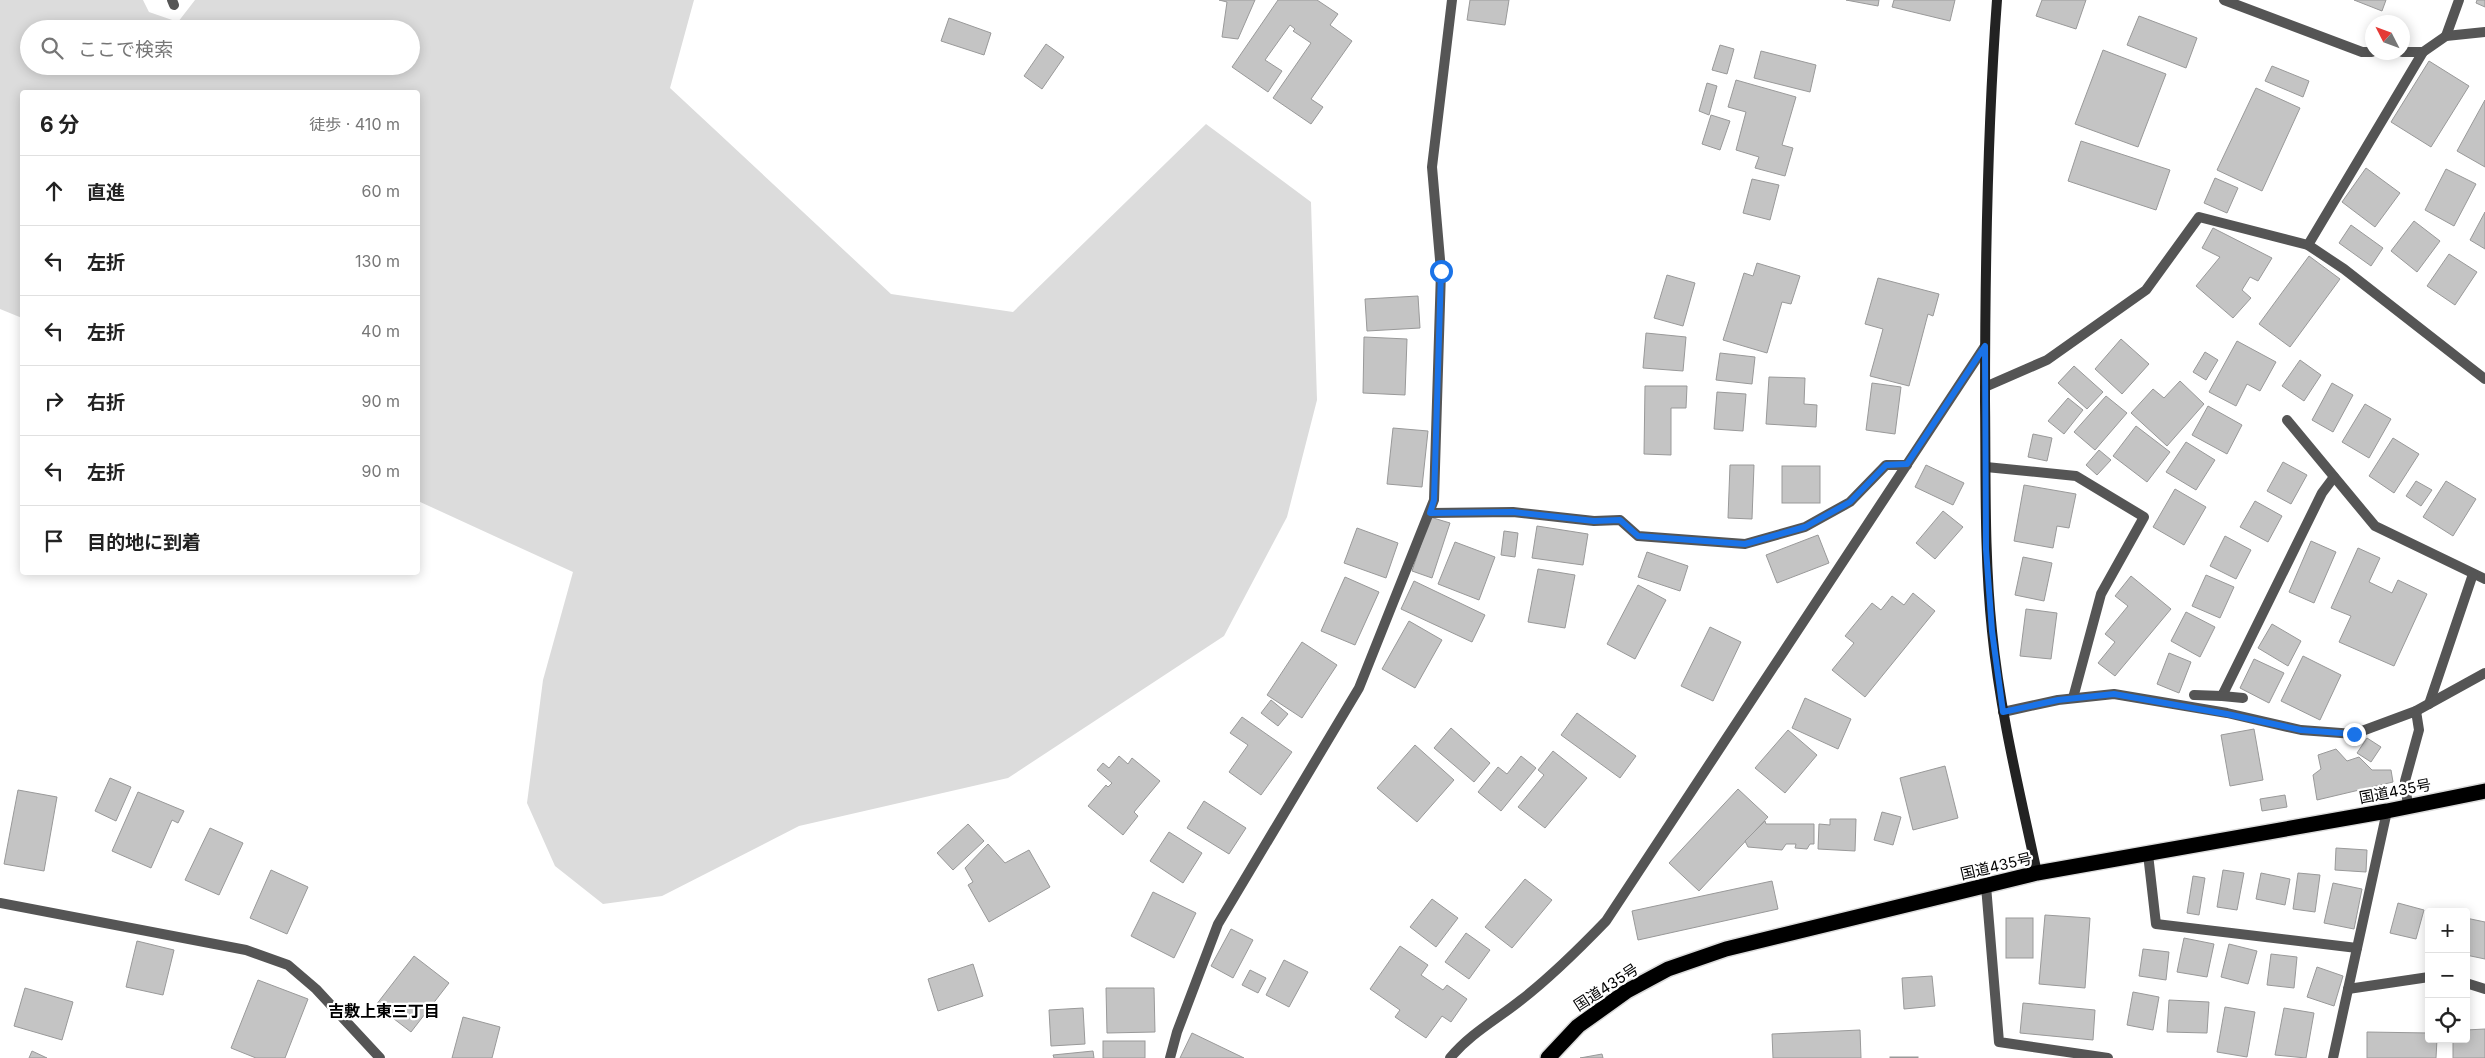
<!DOCTYPE html>
<html lang="ja">
<head>
<meta charset="utf-8">
<style>
  :root { --surface:#fff; --page:#f2f2f2; --text:#222; --muted:#767676; --line:#e0e0e0 }
  body { margin:0; font-family:Inter,"Noto Sans JP",sans-serif; background:var(--page); color:var(--text) }
  .controls { position:absolute; right:15px; bottom:15px; display:grid; overflow:hidden; border-radius:5px; box-shadow:0 2px 12px #0003 }
  .controls button { width:45px; height:45px; display:grid; place-items:center; padding:0; border:0; border-bottom:1px solid var(--line); background:var(--surface); color:var(--text); font:25px sans-serif }
  .compass { position:absolute; left:2365px; top:15px; width:45px; height:45px; border-radius:50%; background:var(--surface); box-shadow:0 2px 12px #0003; rotate:312deg }
  .stop { position:absolute; width:15px; height:15px; margin:-11px; border:4px solid #1a73e8; border-radius:50%; background:#fff }
  .stop.end { background:#1a73e8; border-color:#fff; box-shadow:0 1px 5px #0008 }
  .list { margin:0; padding:0; list-style:none }
  h2 { display:flex; justify-content:space-between; align-items:center; height:65px; margin:0; padding:0 20px; font-size:21px }
  h2 small { font-size:16px; font-weight:400; color:var(--muted) }
  .list li { display:grid; grid-template-columns:32px 1fr auto; gap:15px; align-items:center; box-sizing:border-box; height:70px; padding:0 20px; border-top:1px solid var(--line) }
  .list b { display:block; font-size:19px; white-space:nowrap }
  .list em { font-size:16px; font-style:normal; color:var(--muted) }
  .icon { flex:none; width:28px; height:28px; fill:none; stroke:currentColor; stroke-width:2; stroke-linecap:round; stroke-linejoin:round }
  .map { position:relative; flex:none; width:2485px; height:1058px; overflow:hidden }
  .search { position:absolute; background:var(--surface); box-shadow:0 2px 12px #0003; left:20px; top:20px; width:400px; height:55px; display:flex; align-items:center; gap:12px; box-sizing:border-box; padding:0 18px; border-radius:28px; color:var(--muted); font-size:19px }
  .panel { position:absolute; background:var(--surface); box-shadow:0 2px 12px #0003; left:20px; top:90px; width:400px; height:485px; border-radius:5px }
  .map>svg:first-child { display:block }
</style>
</head>
<body>
<div class="map">
<svg width="2485" height="1058" viewBox="0 0 2485 1058">
  <rect width="100%" height="100%" fill="#fff"/>
  <path fill="#dcdcdc" fill-rule="evenodd" d="M 0,0 L 143,0 L 149,12 L 178,22 L 195,0 L 694,0 L 670,88 L 891,294 L 1013,312 L 1206,124 L 1311,202 L 1317,400 L 1287,517 L 1224,636 L 1008,778 L 799,826 L 662,896 L 603,904 L 555,866 L 527,803 L 543,680 L 573,572 L 418,501 L 418,92 L 22,92 L 22,318 L 0,309 ZM 29,29 L 411,29 L 411,66 L 29,66 Z"/>
  <g fill="#c4c4c4" stroke="#999">
    <polygon points="1255,0 1238,39 1222,37 1227,2 1219,0"/>
    <polygon points="1278,0 1317,0 1338,14 1330,25 1352,41 1311,99 1323,107 1311,124 1273,98 1311,43 1293,31 1295,29 1290,25 1265,60 1282,71 1268,92 1232,67"/>
    <polygon points="1470,0 1509,0 1505,25 1467,20"/>
    <polygon points="1846,0 1879,0 1878,6"/>
    <polygon points="1894,0 1955,0 1950,21 1892,7"/>
    <polygon points="2042,0 2086,0 2076,29 2036,16"/>
    <polygon points="2354,0 2386,0 2382,11"/>
    <polygon points="2477,0 2485,0 2485,7 2476,3"/>
    <polygon points="2139,16 2197,38 2186,68 2127,45"/>
    <polygon points="949,18 991,33 984,55 941,41"/>
    <polygon points="1046,44 1064,57 1042,89 1024,76"/>
    <polygon points="1720,45 1734,49 1727,74 1712,70"/>
    <polygon points="2103,50 2166,74 2138,147 2075,124"/>
    <polygon points="1761,51 1816,65 1810,92 1754,78"/>
    <polygon points="2429,61 2469,86 2431,147 2391,122"/>
    <polygon points="2272,66 2309,81 2303,97 2265,81"/>
    <polygon points="1736,80 1796,97 1782,145 1793,148 1785,176 1755,168 1759,157 1736,150 1746,112 1728,107"/>
    <polygon points="1707,83 1717,86 1709,115 1699,111"/>
    <polygon points="2256,88 2300,108 2262,191 2217,170"/>
    <polygon points="2485,100 2485,167 2457,151"/>
    <polygon points="1711,115 1730,121 1720,150 1702,144"/>
    <polygon points="2081,141 2170,170 2156,210 2068,181"/>
    <polygon points="2366,168 2400,193 2375,227 2342,202"/>
    <polygon points="2446,169 2476,184 2454,226 2425,210"/>
    <polygon points="2215,178 2238,188 2227,213 2204,203"/>
    <polygon points="1752,179 1779,185 1770,220 1743,213"/>
    <polygon points="2485,212 2485,249 2470,240"/>
    <polygon points="2414,221 2440,241 2417,272 2391,251"/>
    <polygon points="2351,225 2383,248 2371,266 2339,243"/>
    <polygon points="2213,228 2272,258 2258,281 2250,277 2242,290 2251,298 2233,318 2196,286 2220,257 2202,248"/>
    <polygon points="2449,254 2477,272 2455,305 2427,286"/>
    <polygon points="2309,256 2340,279 2290,347 2259,324"/>
    <polygon points="1757,263 1800,276 1791,304 1782,302 1767,353 1723,340 1744,273 1753,276"/>
    <polygon points="1667,275 1695,283 1683,326 1654,318"/>
    <polygon points="1878,278 1939,294 1933,316 1928,314 1909,386 1870,376 1883,329 1865,324"/>
    <polygon points="1418,296 1420,328 1367,331 1365,299"/>
    <polygon points="1646,333 1686,337 1683,371 1643,368"/>
    <polygon points="1364,337 1407,339 1405,395 1363,393"/>
    <polygon points="2121,339 2149,364 2122,394 2095,369"/>
    <polygon points="2237,341 2276,362 2260,391 2247,384 2236,406 2209,392"/>
    <polygon points="2205,352 2218,360 2206,380 2193,372"/>
    <polygon points="1720,353 1755,357 1752,384 1716,380"/>
    <polygon points="2300,360 2321,375 2304,401 2282,386"/>
    <polygon points="2074,366 2103,392 2087,409 2058,383"/>
    <polygon points="1769,377 1805,378 1804,404 1817,405 1816,427 1766,424"/>
    <polygon points="2180,381 2204,404 2167,446 2131,413 2153,389 2164,398"/>
    <polygon points="1872,383 1901,387 1895,434 1866,430"/>
    <polygon points="2332,383 2353,395 2333,432 2312,420"/>
    <polygon points="1645,386 1687,386 1686,408 1671,408 1671,455 1644,454"/>
    <polygon points="1717,392 1746,394 1743,431 1714,429"/>
    <polygon points="2106,396 2127,413 2095,450 2074,432"/>
    <polygon points="2068,398 2083,410 2064,434 2048,421"/>
    <polygon points="2365,404 2391,419 2369,458 2342,442"/>
    <polygon points="2208,406 2242,425 2227,454 2192,435"/>
    <polygon points="2136,426 2170,452 2147,482 2113,456"/>
    <polygon points="1393,428 1428,431 1422,487 1387,484"/>
    <polygon points="2033,434 2052,438 2047,461 2028,457"/>
    <polygon points="2393,438 2419,454 2394,493 2369,476"/>
    <polygon points="2186,442 2215,460 2196,490 2166,472"/>
    <polygon points="2099,450 2111,460 2097,475 2086,465"/>
    <polygon points="2283,462 2307,475 2291,504 2267,491"/>
    <polygon points="1730,465 1754,465 1752,519 1728,518"/>
    <polygon points="1926,465 1964,483 1953,505 1915,487"/>
    <rect x="1782" y="466" width="38" height="37"/>
    <polygon points="2416,481 2432,490 2421,506 2406,496"/>
    <polygon points="2446,481 2476,499 2453,536 2423,517"/>
    <polygon points="2024,485 2076,494 2069,528 2057,526 2053,548 2014,541"/>
    <polygon points="2175,489 2206,507 2184,545 2153,527"/>
    <polygon points="2255,501 2282,516 2268,542 2240,527"/>
    <polygon points="1943,511 1963,527 1935,559 1916,543"/>
    <polygon points="1430,517 1450,523 1432,578 1412,571"/>
    <polygon points="1537,526 1588,534 1583,565 1532,558"/>
    <polygon points="1357,528 1398,543 1386,578 1344,563"/>
    <polygon points="1504,531 1518,533 1515,557 1501,555"/>
    <polygon points="1818,535 1829,563 1777,583 1766,555"/>
    <polygon points="2225,536 2251,550 2236,579 2210,566"/>
    <polygon points="2311,541 2336,552 2314,603 2289,592"/>
    <polygon points="1455,542 1495,557 1479,600 1438,584"/>
    <polygon points="2358,548 2380,558 2369,582 2392,593 2398,580 2427,594 2394,666 2339,642 2351,616 2331,608"/>
    <polygon points="1647,552 1688,566 1680,591 1638,577"/>
    <polygon points="2023,557 2052,563 2044,601 2015,595"/>
    <polygon points="1538,569 1575,575 1565,628 1528,622"/>
    <polygon points="2206,575 2234,587 2220,618 2192,606"/>
    <polygon points="2131,576 2171,609 2115,676 2098,663 2115,642 2105,634 2128,606 2115,596"/>
    <polygon points="1345,577 1379,592 1355,645 1321,631"/>
    <polygon points="1414,581 1485,615 1472,642 1401,609"/>
    <polygon points="1638,585 1666,600 1635,659 1607,644"/>
    <polygon points="1913,593 1935,611 1865,697 1832,670 1854,643 1845,636 1872,603 1881,610 1892,596 1904,605"/>
    <polygon points="2026,609 2057,613 2051,659 2020,656"/>
    <polygon points="2186,612 2215,627 2200,657 2171,641"/>
    <polygon points="1409,621 1442,640 1415,688 1382,669"/>
    <polygon points="2272,624 2301,641 2288,666 2258,648"/>
    <polygon points="1710,627 1741,642 1713,701 1681,686"/>
    <polygon points="1302,642 1337,665 1302,718 1267,695"/>
    <polygon points="2169,653 2191,662 2179,693 2157,684"/>
    <polygon points="2303,656 2341,675 2320,720 2281,701"/>
    <polygon points="2254,659 2284,673 2269,703 2240,688"/>
    <polygon points="1805,698 1851,719 1838,749 1792,728"/>
    <polygon points="1271,700 1288,714 1278,726 1261,713"/>
    <polygon points="1577,713 1636,756 1620,778 1561,735"/>
    <polygon points="1242,717 1292,752 1261,795 1229,772 1248,745 1230,733"/>
    <polygon points="1451,728 1490,763 1474,782 1434,748"/>
    <polygon points="2254,729 2263,780 2230,786 2221,735"/>
    <polygon points="1788,730 1817,755 1785,793 1755,768"/>
    <polygon points="2367,738 2381,747 2371,762 2357,753"/>
    <polygon points="1415,745 1454,780 1417,822 1377,788"/>
    <polygon points="2336,749 2347,761 2359,757 2372,770 2391,770 2393,782 2317,800 2313,775 2321,769 2318,755"/>
    <polygon points="1553,751 1587,778 1545,828 1518,807 1544,775 1538,770"/>
    <polygon points="1119,756 1128,764 1132,758 1160,781 1134,812 1138,816 1123,835 1088,806 1106,785 1108,787 1112,783 1097,770 1103,763 1109,768"/>
    <polygon points="1521,756 1536,768 1501,811 1478,792 1498,767 1507,774"/>
    <polygon points="1945,766 1958,818 1913,830 1900,778"/>
    <polygon points="110,778 131,787 116,821 95,811"/>
    <polygon points="1738,789 1768,817 1699,891 1669,863"/>
    <polygon points="18,790 57,797 44,871 4,864"/>
    <polygon points="138,792 184,811 178,823 172,820 151,868 112,851"/>
    <polygon points="2285,795 2287,807 2262,811 2260,799"/>
    <polygon points="1204,801 1246,828 1229,854 1187,828"/>
    <polygon points="1882,812 1901,817 1893,845 1874,840"/>
    <polygon points="1830,819 1856,819 1855,851 1818,849 1819,824 1830,825"/>
    <polygon points="1765,821 1766,824 1814,824 1814,844 1810,844 1807,849 1795,848 1796,844 1786,844 1782,850 1748,847 1745,841"/>
    <polygon points="968,824 984,841 953,870 937,853"/>
    <polygon points="210,828 243,843 219,895 185,880"/>
    <polygon points="1169,832 1202,853 1183,883 1150,861"/>
    <polygon points="988,844 1005,863 1029,850 1050,887 989,922 968,885 973,882 965,868"/>
    <polygon points="2336,848 2367,850 2366,872 2335,870"/>
    <polygon points="271,870 308,887 287,934 250,918"/>
    <polygon points="2223,870 2244,873 2237,910 2217,907"/>
    <polygon points="2261,873 2290,879 2285,905 2256,899"/>
    <polygon points="2298,873 2320,875 2315,912 2293,909"/>
    <polygon points="2193,876 2205,878 2199,915 2187,913"/>
    <polygon points="1525,879 1552,900 1512,948 1485,927"/>
    <polygon points="1772,881 1778,909 1638,940 1632,911"/>
    <polygon points="2333,883 2362,889 2354,929 2324,923"/>
    <polygon points="1153,892 1196,913 1174,958 1131,936"/>
    <polygon points="1432,899 1458,918 1436,947 1410,927"/>
    <polygon points="2398,903 2424,910 2416,939 2390,933"/>
    <polygon points="2045,915 2090,918 2085,988 2039,984"/>
    <rect x="2006" y="918" width="27" height="40"/>
    <polygon points="2466,918 2485,922 2485,959 2466,955"/>
    <polygon points="1231,929 1253,940 1233,978 1211,966"/>
    <polygon points="1466,933 1490,950 1469,979 1445,962"/>
    <polygon points="2184,938 2214,944 2207,977 2177,972"/>
    <polygon points="137,941 174,950 163,995 126,987"/>
    <polygon points="2229,944 2257,951 2248,984 2221,977"/>
    <polygon points="1400,946 1428,965 1421,975 1443,990 1447,985 1467,999 1451,1022 1442,1016 1426,1038 1395,1017 1400,1010 1370,989"/>
    <polygon points="2143,949 2169,952 2166,980 2139,976"/>
    <polygon points="2271,954 2297,957 2294,988 2267,985"/>
    <polygon points="414,956 449,983 411,1032 376,1005"/>
    <polygon points="1284,960 1308,972 1289,1007 1266,995"/>
    <polygon points="973,964 983,996 938,1011 928,979"/>
    <polygon points="2317,967 2343,976 2334,1006 2307,997"/>
    <polygon points="1250,970 1266,978 1258,993 1242,985"/>
    <polygon points="1932,976 1935,1006 1904,1009 1902,978"/>
    <polygon points="258,980 308,999 285,1058 256,1058 231,1048"/>
    <polygon points="25,988 73,1002 62,1040 14,1026"/>
    <polygon points="1106,988 1154,988 1155,1032 1107,1033"/>
    <polygon points="2133,992 2159,997 2153,1030 2127,1025"/>
    <polygon points="2169,1000 2209,1002 2207,1033 2167,1032"/>
    <polygon points="2023,1003 2095,1010 2093,1040 2020,1033"/>
    <polygon points="2225,1007 2255,1012 2247,1057 2217,1052"/>
    <polygon points="1083,1008 1085,1044 1051,1046 1049,1010"/>
    <polygon points="2284,1008 2314,1013 2306,1058 2275,1055"/>
    <polygon points="463,1017 500,1027 492,1058 452,1058"/>
    <polygon points="2485,1029 2485,1058 2453,1058 2453,1039 2466,1039 2466,1030"/>
    <polygon points="1860,1030 1861,1058 1773,1058 1772,1034"/>
    <polygon points="2367,1032 2429,1033 2429,1039 2437,1039 2436,1058 2367,1058"/>
    <polygon points="1192,1033 1244,1058 1180,1058"/>
    <rect x="1103" y="1041" width="42" height="17"/>
    <polygon points="32,1051 47,1058 29,1058"/>
    <polygon points="1093,1051 1094,1058 1054,1058 1053,1055"/>
    <polygon points="1602,1054 1603,1058 1580,1058"/>
    <rect x="1890" y="1057" width="28" height="1"/>
  </g>
  <g fill="none" stroke-linecap="round" stroke-linejoin="round">
    <defs>
      <polyline id="highway" points="1548,1058 1578,1026 1627,991 1668,969 1726,949 2037,873 2387,811 2485,791"/>
    </defs>
    <use href="#highway" stroke="#dbdbdb" stroke-width="18"/>
    <g stroke="#555" stroke-width="10">
      <polyline points="172,0 174,5"/>
      <polyline points="2224,0 2362,52 2372,52"/>
      <polyline points="2446,36 2459,0"/>
      <polyline points="2402,52 2423,52"/>
      <polyline points="2308,245 2423,52 2446,36 2485,32"/>
      <polyline points="1985,387 2047,360 2146,290 2199,217 2308,245 2344,269 2485,379"/>
      <polyline points="2287,420 2375,526 2485,579"/>
      <polyline points="1986,467 2076,476 2144,517 2101,594 2073,698"/>
      <polyline points="1431,513 1513,512 1594,521 1620,520 1638,536 1745,544 1805,527 1850,502 1886,465 1907,465"/>
      <polyline points="2194,695 2222,696 2322,493 2334,477"/>
      <polyline points="2222,696 2243,698"/>
      <polyline points="2429,704 2473,574"/>
      <polyline points="2003,712 2058,700 2114,694 2227,713 2301,730 2354,734 2416,711 2485,673"/>
      <polyline points="2408,807 2405,781 2419,730 2416,711"/>
      <polyline points="2148,854 2156,924 2357,948"/>
      <polyline points="1986,886 1999,1042 2108,1058"/>
      <polyline points="0,903 246,950 288,965 316,989 380,1058"/>
      <polyline points="2466,983 2485,989"/>
      <polyline points="2348,989 2429,977"/>
      <polyline points="1170,1058 1177,1032 1218,924 1359,688 1434,500 1441,271 1432,167 1452,0"/>
      <path d="M 1450,1058 C 1471,1033 1496,1020 1521,1000 C 1552,976 1579,949 1606,921 L 1985,346"/>
      <polyline points="2333,1058 2387,811"/>
    </g>
    <path stroke="#222" stroke-width="10" d="M 1997,0 C 1987,133 1985,267 1985,401 C 1986,478 1984,554 1992,631 C 2000,713 2020,793 2037,873"/>
    <use href="#highway" stroke="#000" stroke-width="15"/>
  </g>
  <g fill="none" stroke-linecap="round" stroke-linejoin="round">
    <polyline stroke="#1a73e8" stroke-width="6" points="1441,271 1434,500 1430,513 1513,512 1594,521 1620,520 1638,536 1745,544 1805,527 1850,502 1886,465 1907,464 1985,346 1986,549 1992,631 2003,712 2058,700 2114,694 2227,714 2301,730 2354,734"/>
  </g>
  <g text-anchor="middle" dominant-baseline="central" stroke-width="4.5" stroke-linejoin="round" paint-order="stroke">
    <g font-size="15" fill="#000" stroke="#fff">
      <text transform="translate(2395 791) rotate(-11)">国道435号</text>
      <text transform="translate(1996 866) rotate(-13)">国道435号</text>
      <text transform="translate(1606 987) rotate(-33)">国道435号</text>
    </g>
    <g font-size="16" font-weight="bold" fill="#000" stroke="#fff">
      <text x="384" y="1011">吉敷上東三丁目</text>
    </g>
  </g>
</svg>
<div class="controls">
<button>+</button>
<button>−</button>
<button><svg class="icon" aria-label="locate" viewBox="0 0 24 24"><circle cx="12" cy="12" r="6"/><path d="M12 2v4M12 18v4M2 12h4M18 12h4"/></svg></button>
</div>
<svg class="compass" viewBox="-18 -18 36 36"><path d="M0-13l5 13h-10z" fill="#e53935"/><path d="M0 13l5-13h-10z" fill="#767676"/></svg>
<div class="stop" style="left:1441px;top:271px"></div>
<div class="stop end" style="left:2354px;top:734px"></div>
<div class="search"><svg class="icon" aria-label="search" viewBox="0 0 24 24"><circle cx="10" cy="10" r="6"/><path d="M15 15l6 6"/></svg>ここで検索</div>
<section class="panel">
<h2>6 分<small>徒歩 · 410 m</small></h2>
<ul class="list">
<li><svg class="icon" aria-label="ahead" viewBox="0 0 24 24"><path d="M12 20V5M6 11l6-6 6 6"/></svg><div><b>直進</b></div><em>60 m</em></li>
<li><svg class="icon" aria-label="left" viewBox="0 0 24 24"><path d="M17 20v-9H6M10 6l-5 5 5 5"/></svg><div><b>左折</b></div><em>130 m</em></li>
<li><svg class="icon" aria-label="left" viewBox="0 0 24 24"><path d="M17 20v-9H6M10 6l-5 5 5 5"/></svg><div><b>左折</b></div><em>40 m</em></li>
<li><svg class="icon" aria-label="right" viewBox="0 0 24 24"><path d="M7 20v-9h11M14 6l5 5-5 5"/></svg><div><b>右折</b></div><em>90 m</em></li>
<li><svg class="icon" aria-label="left" viewBox="0 0 24 24"><path d="M17 20v-9H6M10 6l-5 5 5 5"/></svg><div><b>左折</b></div><em>90 m</em></li>
<li><svg class="icon" aria-label="arrive" viewBox="0 0 24 24"><path d="M6 21V4h12l-3 4 3 4H6"/></svg><div><b>目的地に到着</b></div></li>
</ul>
</section>
</div>
</body>
</html>
